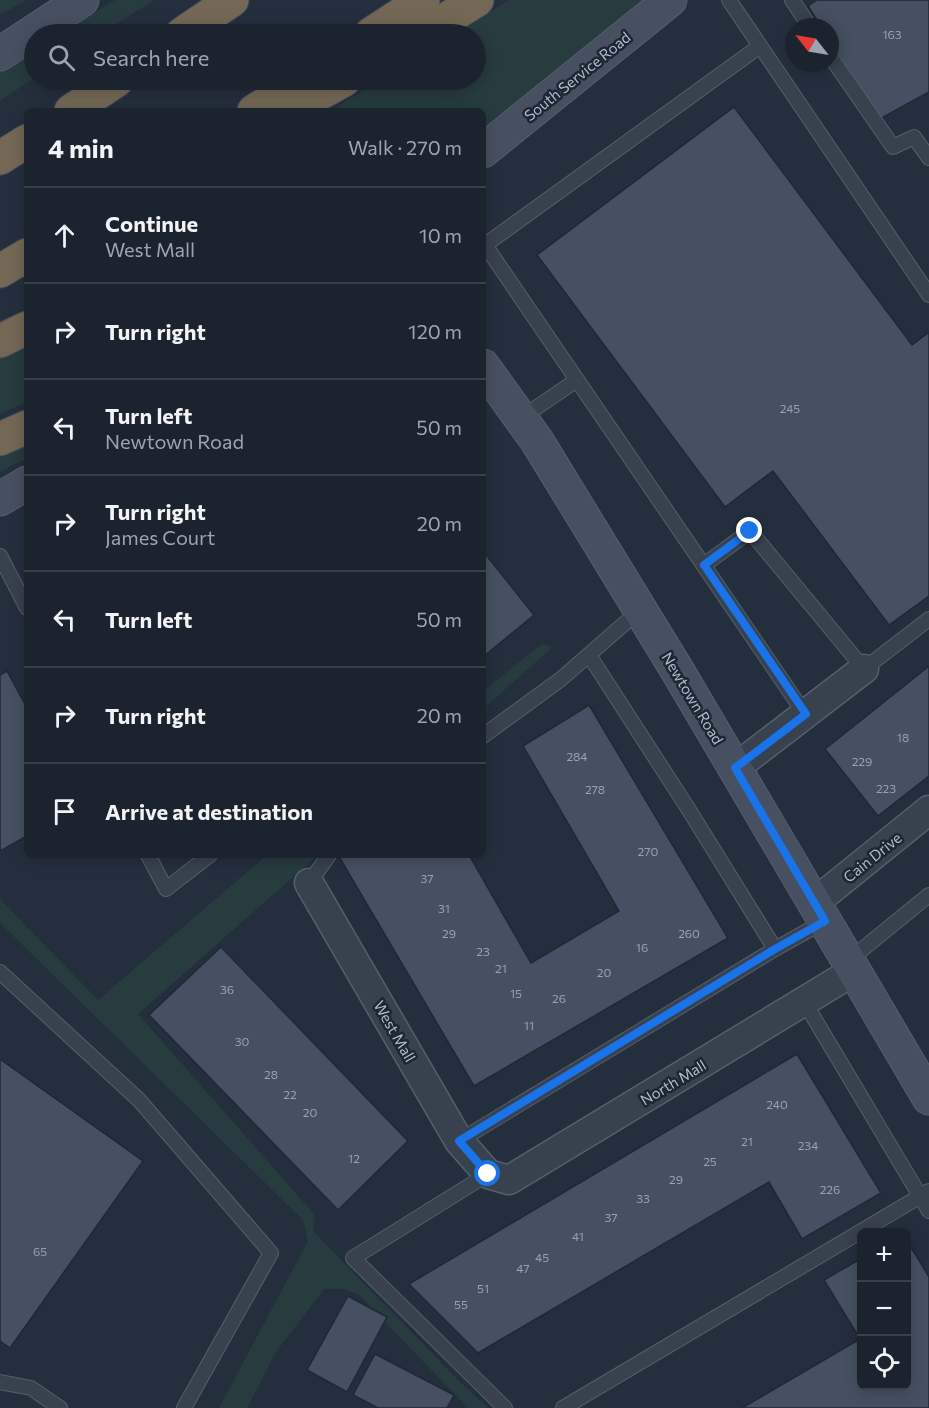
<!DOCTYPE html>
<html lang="en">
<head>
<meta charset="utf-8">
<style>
  :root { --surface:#1b232e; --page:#282f3a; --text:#f1f3f6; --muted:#a0a4aa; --line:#39404a }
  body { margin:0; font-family:Commissioner,sans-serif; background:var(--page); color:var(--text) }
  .controls { position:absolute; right:18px; bottom:18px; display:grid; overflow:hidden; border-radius:9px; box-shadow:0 3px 15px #0003 }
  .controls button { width:54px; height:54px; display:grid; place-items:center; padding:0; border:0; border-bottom:2px solid var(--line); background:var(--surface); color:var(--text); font:30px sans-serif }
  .compass { position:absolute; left:785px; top:18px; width:54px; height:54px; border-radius:50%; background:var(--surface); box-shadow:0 3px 15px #0003; rotate:301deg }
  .stop { position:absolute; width:18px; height:18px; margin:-14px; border:4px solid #1a73e8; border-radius:50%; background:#fff }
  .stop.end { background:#1a73e8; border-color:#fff; box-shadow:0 2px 6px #0008 }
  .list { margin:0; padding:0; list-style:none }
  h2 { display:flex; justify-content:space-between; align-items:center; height:78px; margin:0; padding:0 24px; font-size:26px }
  h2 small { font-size:20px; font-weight:400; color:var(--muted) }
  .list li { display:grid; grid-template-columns:39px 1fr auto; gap:18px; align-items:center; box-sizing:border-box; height:96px; padding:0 24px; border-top:2px solid var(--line) }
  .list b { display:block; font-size:22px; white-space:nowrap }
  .list p { margin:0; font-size:20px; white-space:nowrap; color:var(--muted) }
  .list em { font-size:20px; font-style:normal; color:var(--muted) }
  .icon { flex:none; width:33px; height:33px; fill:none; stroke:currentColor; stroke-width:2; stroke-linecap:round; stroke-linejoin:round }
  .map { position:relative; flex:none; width:929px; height:1408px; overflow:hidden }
  .search { position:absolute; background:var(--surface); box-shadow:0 3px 15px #0003; left:24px; top:24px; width:462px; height:66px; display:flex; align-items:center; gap:15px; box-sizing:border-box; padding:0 21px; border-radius:33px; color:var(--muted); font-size:22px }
  .panel { position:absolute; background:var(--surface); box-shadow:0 3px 15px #0003; left:24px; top:108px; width:462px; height:750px; border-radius:9px }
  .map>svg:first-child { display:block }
</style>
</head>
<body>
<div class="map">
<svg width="929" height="1408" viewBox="0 0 929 1408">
  <rect width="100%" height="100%" fill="#242f3e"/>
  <g fill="#263c3f">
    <polygon points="0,0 26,0 0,15"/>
    <polygon points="115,0 154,0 101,34 60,34"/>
    <polygon points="509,0 642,0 483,129 483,111 330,111 380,80 476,80 476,34 453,34"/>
    <polygon points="34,50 34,78 0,101 0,72"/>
    <polygon points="27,336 27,402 0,414 0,356"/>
    <polygon points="27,437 27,458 0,472 0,450"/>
    <polygon points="542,644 553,647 483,709 483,691"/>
    <polygon points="267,855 318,855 138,1014 315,1215 313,1231 459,1381 488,1408 468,1408 358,1294 343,1289 324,1289 276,1352 247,1408 219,1408 308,1241 303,1220 0,923 0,899 98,1000"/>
  </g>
  <g fill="#455162" stroke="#1f2835" stroke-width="1.5">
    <polygon points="817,0 929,0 929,92 878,120 830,42 830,27 821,27 808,6"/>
    <polygon points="734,107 912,345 929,332 929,596 889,625 773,471 725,507 537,255"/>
    <polygon points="483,551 534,615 483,657"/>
    <polygon points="929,666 929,776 878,816 825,749"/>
    <polygon points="7,671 27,708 27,836 0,851 0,675"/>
    <polygon points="589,705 728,938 474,1086 338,855 469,855 531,963 619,911 523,746"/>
    <polygon points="221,947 408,1141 338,1210 149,1015"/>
    <polygon points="797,1054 881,1193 802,1239 769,1182 478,1353 409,1284"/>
    <polygon points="0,1059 143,1161 10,1348 0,1341"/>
    <polygon points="906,1239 929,1277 929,1408 742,1408 860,1339 824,1280 862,1258 862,1386 906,1386"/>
    <polygon points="348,1296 387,1317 347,1392 307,1370"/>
    <polygon points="375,1354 454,1395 447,1408 378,1408 353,1395"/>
  </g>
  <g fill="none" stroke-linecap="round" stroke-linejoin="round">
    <defs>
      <g id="lane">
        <polyline points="729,0 929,295"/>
        <polyline points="792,0 810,27"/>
        <polyline points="760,46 485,245 805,714"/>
        <polyline points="830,56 893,147 914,137 929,158"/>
        <polyline points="521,418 577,380"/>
        <polyline points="0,556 27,608"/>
        <polyline points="704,565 750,531 864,669 929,619"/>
        <polyline points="589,655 689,810 775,949"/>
        <polyline points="483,736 561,679 640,610"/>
        <polyline points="148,855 166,889 210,855"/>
        <polyline points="309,883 329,855"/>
        <polyline points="848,961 929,895"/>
        <polyline points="0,972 139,1100 271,1253 184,1408"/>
        <polyline points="805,1003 929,1211"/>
        <polyline points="459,1141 775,949 825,921"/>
        <polyline points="488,1174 353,1258 505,1408"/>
        <polyline points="0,1382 31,1388 60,1408"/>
        <polyline points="563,1408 929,1191"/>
      </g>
      <g id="street">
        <polyline points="735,768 864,669"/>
        <polyline points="309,883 459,1141 488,1174 509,1180 854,971"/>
        <polyline points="814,903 929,810"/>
      </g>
      <g id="secondary">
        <polyline points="0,54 82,0"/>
        <polyline points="483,151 670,0"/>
        <polyline points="483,366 537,441 677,670 929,1098"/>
        <polyline points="0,499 27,483"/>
      </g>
      <g id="highway">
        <polyline points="182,34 232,0"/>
        <polyline points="371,34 423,0"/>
        <polyline points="423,34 477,0"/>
        <polyline points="71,111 117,80"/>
        <polyline points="254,111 303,80"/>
        <polyline points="288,111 344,80"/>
        <polyline points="0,158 27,141"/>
        <polyline points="0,271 27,255"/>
        <polyline points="0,341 27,328"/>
        <polyline points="0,439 27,427"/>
      </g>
    </defs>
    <use href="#lane" stroke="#565f6c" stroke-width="16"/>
    <use href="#street" stroke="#565f6c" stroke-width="31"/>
    <use href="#secondary" stroke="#565f6c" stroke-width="35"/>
    <use href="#highway" stroke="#434c59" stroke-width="35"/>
    <use href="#lane" stroke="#38414e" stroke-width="14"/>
    <use href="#street" stroke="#38414e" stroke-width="28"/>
    <use href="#secondary" stroke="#465061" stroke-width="33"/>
    <use href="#highway" stroke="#746855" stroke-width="33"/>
  </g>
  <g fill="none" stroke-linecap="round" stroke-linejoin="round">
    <polyline stroke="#1a73e8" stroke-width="8" points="488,1174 459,1141 775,949 825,921 735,768 806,714 704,565 750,531"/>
  </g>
  <g text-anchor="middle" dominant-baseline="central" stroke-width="5" stroke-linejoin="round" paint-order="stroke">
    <g font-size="12" fill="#98a1af">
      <text x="892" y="34">163</text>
      <text x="790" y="408">245</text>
      <text x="903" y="737">18</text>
      <text x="577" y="756">284</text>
      <text x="862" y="761">229</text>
      <text x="886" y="788">223</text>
      <text x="595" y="789">278</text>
      <text x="648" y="851">270</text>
      <text x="427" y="878">37</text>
      <text x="444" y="908">31</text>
      <text x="449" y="933">29</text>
      <text x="689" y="933">260</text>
      <text x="642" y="947">16</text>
      <text x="483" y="951">23</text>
      <text x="501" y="968">21</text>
      <text x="604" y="972">20</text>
      <text x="227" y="989">36</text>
      <text x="516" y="993">15</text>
      <text x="559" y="998">26</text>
      <text x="529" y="1025">11</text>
      <text x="242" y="1041">30</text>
      <text x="271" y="1074">28</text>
      <text x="290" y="1094">22</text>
      <text x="777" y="1104">240</text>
      <text x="310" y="1112">20</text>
      <text x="747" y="1141">21</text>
      <text x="808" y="1145">234</text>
      <text x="354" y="1158">12</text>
      <text x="710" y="1161">25</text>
      <text x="676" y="1179">29</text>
      <text x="830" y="1189">226</text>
      <text x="643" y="1198">33</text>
      <text x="611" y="1217">37</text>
      <text x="578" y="1236">41</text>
      <text x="40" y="1251">65</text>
      <text x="542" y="1257">45</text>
      <text x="523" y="1268">47</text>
      <text x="483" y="1288">51</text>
      <text x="461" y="1304">55</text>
    </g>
    <g font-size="15" fill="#b4bcc9" stroke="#1d2633">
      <text transform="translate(577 76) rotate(-39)">South Service Road</text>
      <text transform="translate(693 698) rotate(59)">Newtown Road</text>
      <text transform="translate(872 857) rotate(-39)">Cain Drive</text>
      <text transform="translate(395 1031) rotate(60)">West Mall</text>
      <text transform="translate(673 1082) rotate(-31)">North Mall</text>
    </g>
  </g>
</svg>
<div class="controls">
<button>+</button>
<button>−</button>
<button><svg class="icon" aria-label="locate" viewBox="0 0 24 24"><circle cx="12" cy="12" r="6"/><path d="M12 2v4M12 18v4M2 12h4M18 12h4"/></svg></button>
</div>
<svg class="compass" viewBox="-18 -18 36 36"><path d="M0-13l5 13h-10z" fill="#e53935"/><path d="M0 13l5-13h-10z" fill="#a0a4aa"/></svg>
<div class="stop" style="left:488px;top:1174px"></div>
<div class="stop end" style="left:750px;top:531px"></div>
<div class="search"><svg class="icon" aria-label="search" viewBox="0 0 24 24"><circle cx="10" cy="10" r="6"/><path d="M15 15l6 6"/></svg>Search here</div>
<section class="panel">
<h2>4 min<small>Walk · 270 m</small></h2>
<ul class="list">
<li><svg class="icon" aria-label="ahead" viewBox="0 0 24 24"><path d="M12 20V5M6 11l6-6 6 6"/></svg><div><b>Continue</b><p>West Mall</p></div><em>10 m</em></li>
<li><svg class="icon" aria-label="right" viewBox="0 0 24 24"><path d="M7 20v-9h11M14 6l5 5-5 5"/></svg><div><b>Turn right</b></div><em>120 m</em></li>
<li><svg class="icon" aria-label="left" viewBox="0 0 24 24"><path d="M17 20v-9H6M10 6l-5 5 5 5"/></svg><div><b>Turn left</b><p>Newtown Road</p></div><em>50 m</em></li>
<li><svg class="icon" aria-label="right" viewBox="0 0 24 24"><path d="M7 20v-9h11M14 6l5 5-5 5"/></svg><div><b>Turn right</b><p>James Court</p></div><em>20 m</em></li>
<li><svg class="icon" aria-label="left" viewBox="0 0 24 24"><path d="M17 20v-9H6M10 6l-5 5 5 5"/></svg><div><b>Turn left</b></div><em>50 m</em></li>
<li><svg class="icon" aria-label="right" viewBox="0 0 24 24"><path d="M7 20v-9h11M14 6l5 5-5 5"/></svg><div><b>Turn right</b></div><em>20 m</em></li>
<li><svg class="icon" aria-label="arrive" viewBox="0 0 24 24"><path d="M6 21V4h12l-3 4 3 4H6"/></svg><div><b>Arrive at destination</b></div></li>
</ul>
</section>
</div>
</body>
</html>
